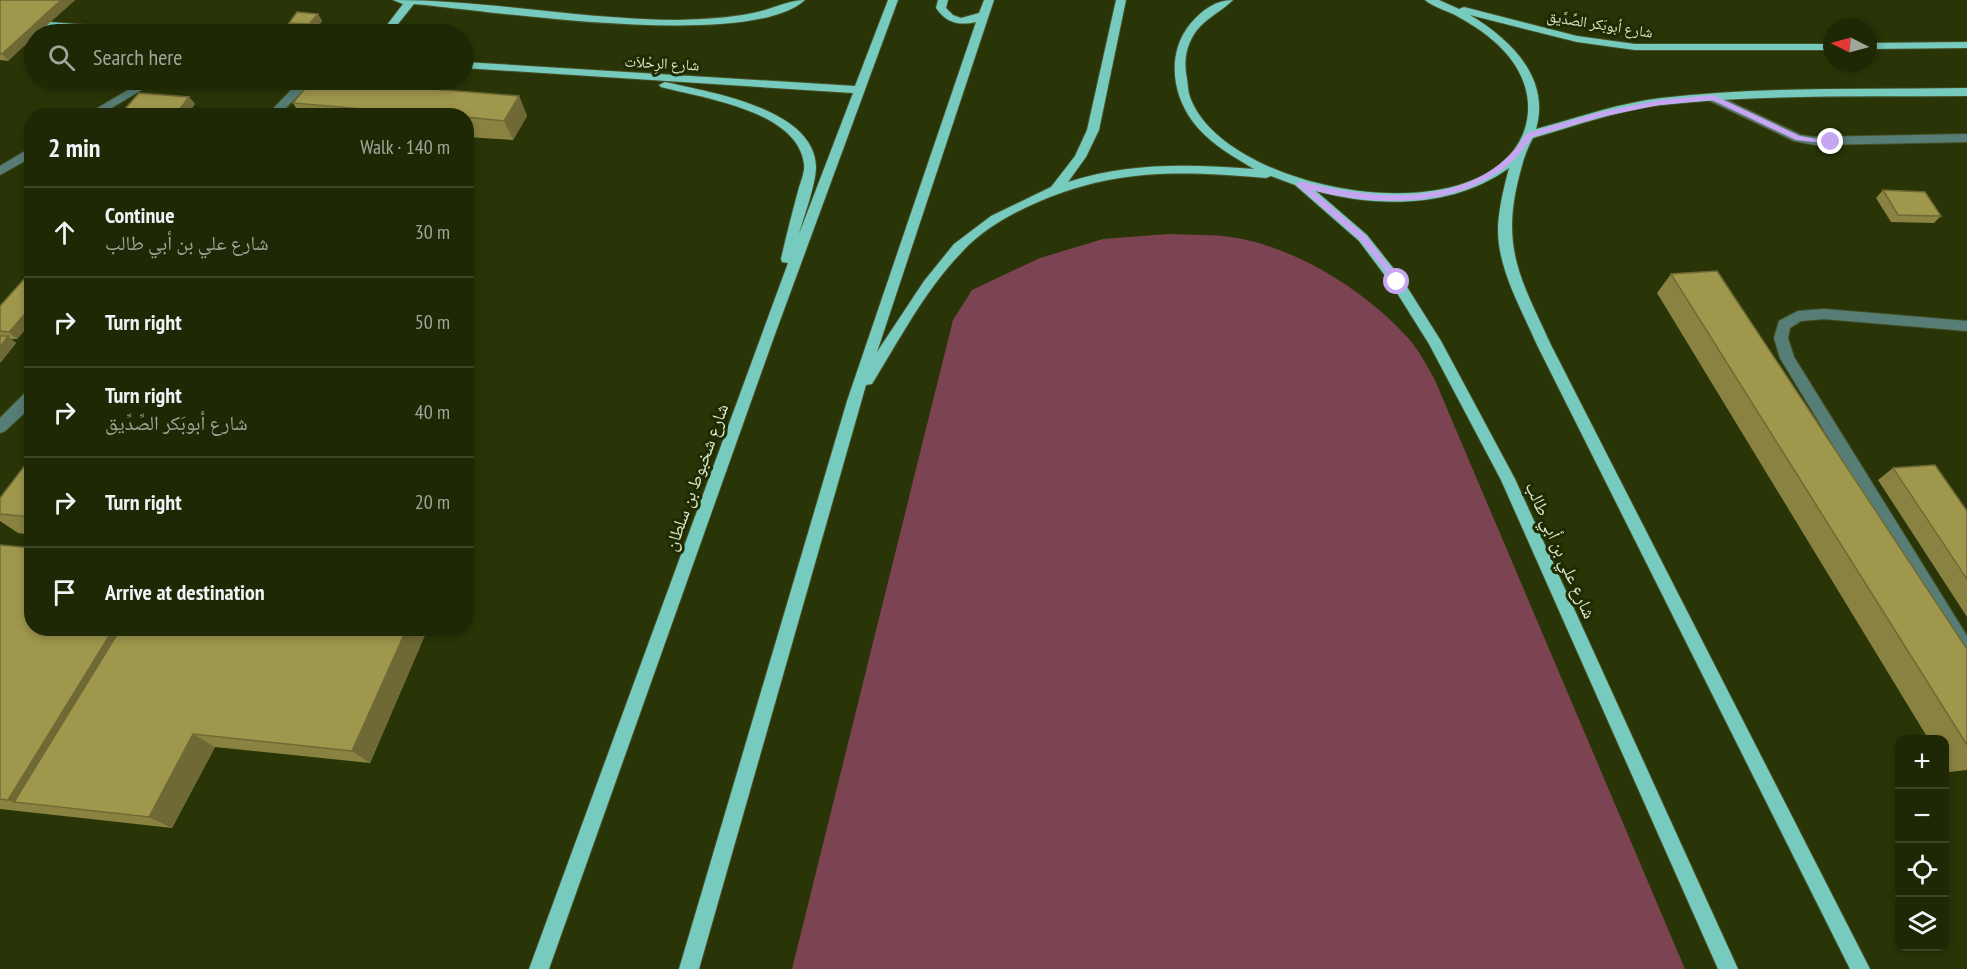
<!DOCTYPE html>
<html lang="en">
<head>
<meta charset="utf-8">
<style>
  :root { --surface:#1f2805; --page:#27300f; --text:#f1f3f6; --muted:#a1a69a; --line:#3c4427 }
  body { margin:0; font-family:"PT Sans Narrow","Noto Naskh Arabic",sans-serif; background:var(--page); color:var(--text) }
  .controls { position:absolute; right:18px; bottom:18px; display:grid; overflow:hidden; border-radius:12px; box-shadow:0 3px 9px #0003 }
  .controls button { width:54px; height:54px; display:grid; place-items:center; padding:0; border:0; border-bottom:2px solid var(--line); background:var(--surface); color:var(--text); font:30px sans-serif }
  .compass { position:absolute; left:1823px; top:18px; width:54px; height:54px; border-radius:50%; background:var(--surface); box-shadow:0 3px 9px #0003; rotate:276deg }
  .stop { position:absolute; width:18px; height:18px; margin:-14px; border:4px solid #c6a6f0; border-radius:50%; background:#fff }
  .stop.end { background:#c6a6f0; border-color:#fff; box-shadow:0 2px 6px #0008 }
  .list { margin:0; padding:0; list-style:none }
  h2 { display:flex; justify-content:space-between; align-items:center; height:78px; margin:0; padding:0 24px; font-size:26px }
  h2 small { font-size:20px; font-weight:400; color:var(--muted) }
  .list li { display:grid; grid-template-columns:39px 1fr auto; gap:18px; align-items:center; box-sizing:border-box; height:90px; padding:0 24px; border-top:2px solid var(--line) }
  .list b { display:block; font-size:22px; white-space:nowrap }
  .list p { margin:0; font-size:20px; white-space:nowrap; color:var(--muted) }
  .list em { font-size:20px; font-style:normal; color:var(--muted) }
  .icon { flex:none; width:33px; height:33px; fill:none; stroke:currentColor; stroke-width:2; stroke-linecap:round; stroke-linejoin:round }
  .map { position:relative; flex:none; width:1967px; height:969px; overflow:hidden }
  .search { position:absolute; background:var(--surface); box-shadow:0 3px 9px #0003; left:24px; top:24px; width:450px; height:66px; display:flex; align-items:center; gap:15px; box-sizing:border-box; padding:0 21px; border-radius:33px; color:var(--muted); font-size:22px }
  .panel { position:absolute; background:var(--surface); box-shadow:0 3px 9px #0003; left:24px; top:108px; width:450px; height:528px; border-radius:24px }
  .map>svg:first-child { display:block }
</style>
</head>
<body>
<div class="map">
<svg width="1967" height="969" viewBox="0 0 1967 969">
  <rect width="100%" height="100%" fill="#293507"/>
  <path fill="#7c4352" d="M 1168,234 C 1191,235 1215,234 1237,238 C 1299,249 1367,292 1409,339 C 1419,350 1426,365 1434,378 L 1685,969 L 792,969 L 953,320 L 972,290 L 1040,258 L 1103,239 Z"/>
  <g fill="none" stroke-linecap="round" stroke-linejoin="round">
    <defs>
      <g id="minor">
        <polygon points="145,80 158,80 98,116 84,116"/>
        <polygon points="301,80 313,80 278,116 266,116"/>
        <polygon points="1714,94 1801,135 1815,137 1967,134 1967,142 1815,145 1794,141 1710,101 1708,98"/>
        <polygon points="32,147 32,157 0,175 0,166"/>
        <polygon points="1824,309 1967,321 1967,331 1824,319 1801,321 1790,328 1788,338 1794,357 1967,636 1967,659 1961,656 1780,358 1774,338 1779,321 1798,311"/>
        <polygon points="32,390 32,406 5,431 0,433 0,418 27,391"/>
      </g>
      <g id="major">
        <path d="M 393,0 C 489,0 584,20 680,20 C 704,19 729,18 753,13 C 771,10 787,0 805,0 C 749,51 492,11 414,4 L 390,34 L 380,34 L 403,4 Z"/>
        <path d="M 888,0 L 898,0 L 774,337 L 549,969 L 529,969 L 788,263 L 782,262 L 781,259 C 786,236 792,214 798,191 C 800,183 805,173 804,164 C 798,111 703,98 661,87 L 659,85 L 665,82 C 708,92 815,108 816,167 C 816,184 804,216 799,234 L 853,93 L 464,68 L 464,62 L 855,86 Z"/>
        <path d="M 938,0 L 948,0 L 946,8 L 953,15 L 961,18 L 979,13 L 984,0 L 994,0 L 877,352 L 924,281 L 954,244 L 991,216 L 1051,187 L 1075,156 L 1087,130 L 1116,0 L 1126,0 L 1099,130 L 1086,157 L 1068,182 C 1129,162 1191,164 1254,169 C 1234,157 1214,146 1198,128 C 1172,99 1165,54 1191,23 C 1202,10 1216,0 1233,0 C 1220,13 1203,19 1193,36 C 1185,50 1184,63 1187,79 C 1188,85 1188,92 1190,97 C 1224,192 1480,238 1523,134 C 1532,111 1529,87 1515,65 C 1501,43 1476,26 1453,14 C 1444,10 1432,6 1425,0 L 1439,0 L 1459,9 L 1464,7 L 1577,36 L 1635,44 L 1832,44 L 1832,50 L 1635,50 L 1577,42 L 1470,15 C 1510,39 1551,78 1536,129 C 1577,118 1619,103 1661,98 C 1762,86 1865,90 1967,88 L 1967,96 C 1865,97 1762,94 1661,105 C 1618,110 1575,126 1533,138 C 1525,152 1522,165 1518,181 C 1501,251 1523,283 1551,345 L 1870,969 L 1850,969 L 1537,345 C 1521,308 1497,268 1498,227 C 1499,207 1504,187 1509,168 C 1454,208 1379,208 1316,191 L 1367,235 L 1402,279 L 1441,341 L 1515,479 L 1738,969 L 1718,969 L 1501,480 L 1429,344 L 1392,285 L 1359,241 L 1295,185 L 1271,176 L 1266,178 C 1182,171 1117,168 1038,202 C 1010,214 982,230 962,252 C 925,290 900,339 872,384 L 866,385 L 699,969 L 679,969 L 847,401 L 976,22 C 959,26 946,23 936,8 Z"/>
        <polygon points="0,18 162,31 167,34 128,34 0,24"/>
        <polygon points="1967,42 1967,48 1868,49 1868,43"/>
      </g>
    </defs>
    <use href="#minor" stroke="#465127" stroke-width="2"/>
    <use href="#major" stroke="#465127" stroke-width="2"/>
    <use href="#minor" fill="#577d77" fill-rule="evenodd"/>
    <use href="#major" fill="#77cabe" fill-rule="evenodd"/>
  </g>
  <g fill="#898241">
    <polygon points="0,0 75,0 37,34 34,34 8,61 0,60"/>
    <polygon points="318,14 322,21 314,32 293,30 289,23"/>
    <polygon points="519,96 527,116 513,140 466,137 466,116 301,116 293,103"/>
    <polygon points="189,97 195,104 186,116 129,116 124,110"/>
    <polygon points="1883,190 1941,216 1934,223 1891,222 1876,198"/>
    <polygon points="1671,274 1967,649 1967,770 1949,772 1944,764 1944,740 1929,740 1657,293"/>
    <polygon points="32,277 32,322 17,339 11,339 16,343 1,362 0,362 0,306"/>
    <polygon points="32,456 32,535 18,533 0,521 0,498"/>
    <polygon points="1893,468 1967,511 1967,617 1878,480"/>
    <polygon points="0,545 32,628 428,628 370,763 215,747 172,828 0,809"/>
  </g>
  <g fill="#6f6a35">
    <polygon points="61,0 75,0 37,34 34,34 34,37 8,61 2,54"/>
    <polygon points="318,14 322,21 314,32 309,24"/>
    <polygon points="519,96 527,116 513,140 504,121"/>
    <polygon points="189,97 195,104 186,116 177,116 176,114"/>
    <polygon points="32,306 32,322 17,339 9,332"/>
    <polygon points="8,336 16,343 1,362 0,361 0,347"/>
    <polygon points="114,628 152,628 14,802 8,800"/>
    <polygon points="407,628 428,628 370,763 352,751"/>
    <polygon points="193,734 215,747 172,828 149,817"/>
  </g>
  <g fill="#9f974c" stroke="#6f6a35" stroke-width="1.5">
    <polygon points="0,0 61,0 2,54 0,54"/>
    <polygon points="297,12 318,14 309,24 289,23"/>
    <polygon points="312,80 318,80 519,96 504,121 466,117 466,116 442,116 293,103"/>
    <polygon points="139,93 189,97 176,114 124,110"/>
    <polygon points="1883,190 1925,192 1941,216 1898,215"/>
    <polygon points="1717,271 1967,649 1967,745 1671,274"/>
    <polygon points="26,277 32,277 32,306 9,332 0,331 0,306"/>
    <polygon points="0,336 8,336 0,347"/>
    <polygon points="32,456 32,517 0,514 0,498"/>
    <polygon points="1935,465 1967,511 1967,579 1893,468"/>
    <polygon points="0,545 32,548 32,628 114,628 8,800 0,799"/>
    <polygon points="121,628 407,628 352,751 193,734 149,817 14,802"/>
  </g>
  <path fill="#c6a6f0" d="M 1713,95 L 1800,136 L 1835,142 L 1831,144 L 1796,140 L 1712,100 L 1659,105 L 1601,117 L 1532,137 C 1487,209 1386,209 1312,190 L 1366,236 L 1400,280 L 1400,284 L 1397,285 L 1360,240 L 1296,184 L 1300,181 C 1377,201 1479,210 1527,133 L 1600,112 L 1659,100 Z"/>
  <g text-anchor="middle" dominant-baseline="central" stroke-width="6" stroke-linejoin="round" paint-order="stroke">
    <g font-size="15" fill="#dee7ce" stroke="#1f2b00">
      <text transform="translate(1600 24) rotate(9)">شارع أبوبَكر الصِّدِّيق</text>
      <text transform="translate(662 63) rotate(3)">شارع الرِحْلاَت</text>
    </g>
    <g font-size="18" fill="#dee7ce" stroke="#1f2b00">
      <text transform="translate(696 477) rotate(-70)">شارع شخبوط بن سلطان</text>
      <text transform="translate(1561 550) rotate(66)">شارع علي بن أبي طالب</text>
    </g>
  </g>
</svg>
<div class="controls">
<button>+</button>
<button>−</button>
<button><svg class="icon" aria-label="locate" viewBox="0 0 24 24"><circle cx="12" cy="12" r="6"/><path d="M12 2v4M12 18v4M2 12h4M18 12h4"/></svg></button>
<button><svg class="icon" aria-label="layers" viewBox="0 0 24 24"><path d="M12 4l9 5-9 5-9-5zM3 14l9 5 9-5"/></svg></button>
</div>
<svg class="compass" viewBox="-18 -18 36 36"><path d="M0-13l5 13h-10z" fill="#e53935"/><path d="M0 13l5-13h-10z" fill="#a1a69a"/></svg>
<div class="stop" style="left:1397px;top:282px"></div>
<div class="stop end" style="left:1831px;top:142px"></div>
<div class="search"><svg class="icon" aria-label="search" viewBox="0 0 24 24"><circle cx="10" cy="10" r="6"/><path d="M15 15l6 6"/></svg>Search here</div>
<section class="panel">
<h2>2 min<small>Walk · 140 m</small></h2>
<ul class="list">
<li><svg class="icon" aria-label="ahead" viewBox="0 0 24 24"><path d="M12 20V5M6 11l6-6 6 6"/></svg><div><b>Continue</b><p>شارع علي بن أبي طالب</p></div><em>30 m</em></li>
<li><svg class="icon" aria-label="right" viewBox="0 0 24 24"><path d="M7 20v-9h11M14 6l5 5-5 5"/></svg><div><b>Turn right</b></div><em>50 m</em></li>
<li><svg class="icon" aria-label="right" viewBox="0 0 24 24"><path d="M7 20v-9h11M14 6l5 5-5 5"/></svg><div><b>Turn right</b><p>شارع أبوبَكر الصِّدِّيق</p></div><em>40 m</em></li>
<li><svg class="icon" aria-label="right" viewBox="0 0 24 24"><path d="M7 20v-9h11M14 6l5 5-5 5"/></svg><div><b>Turn right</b></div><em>20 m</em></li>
<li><svg class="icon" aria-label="arrive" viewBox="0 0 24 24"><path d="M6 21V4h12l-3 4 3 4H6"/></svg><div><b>Arrive at destination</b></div></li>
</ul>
</section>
</div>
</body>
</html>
